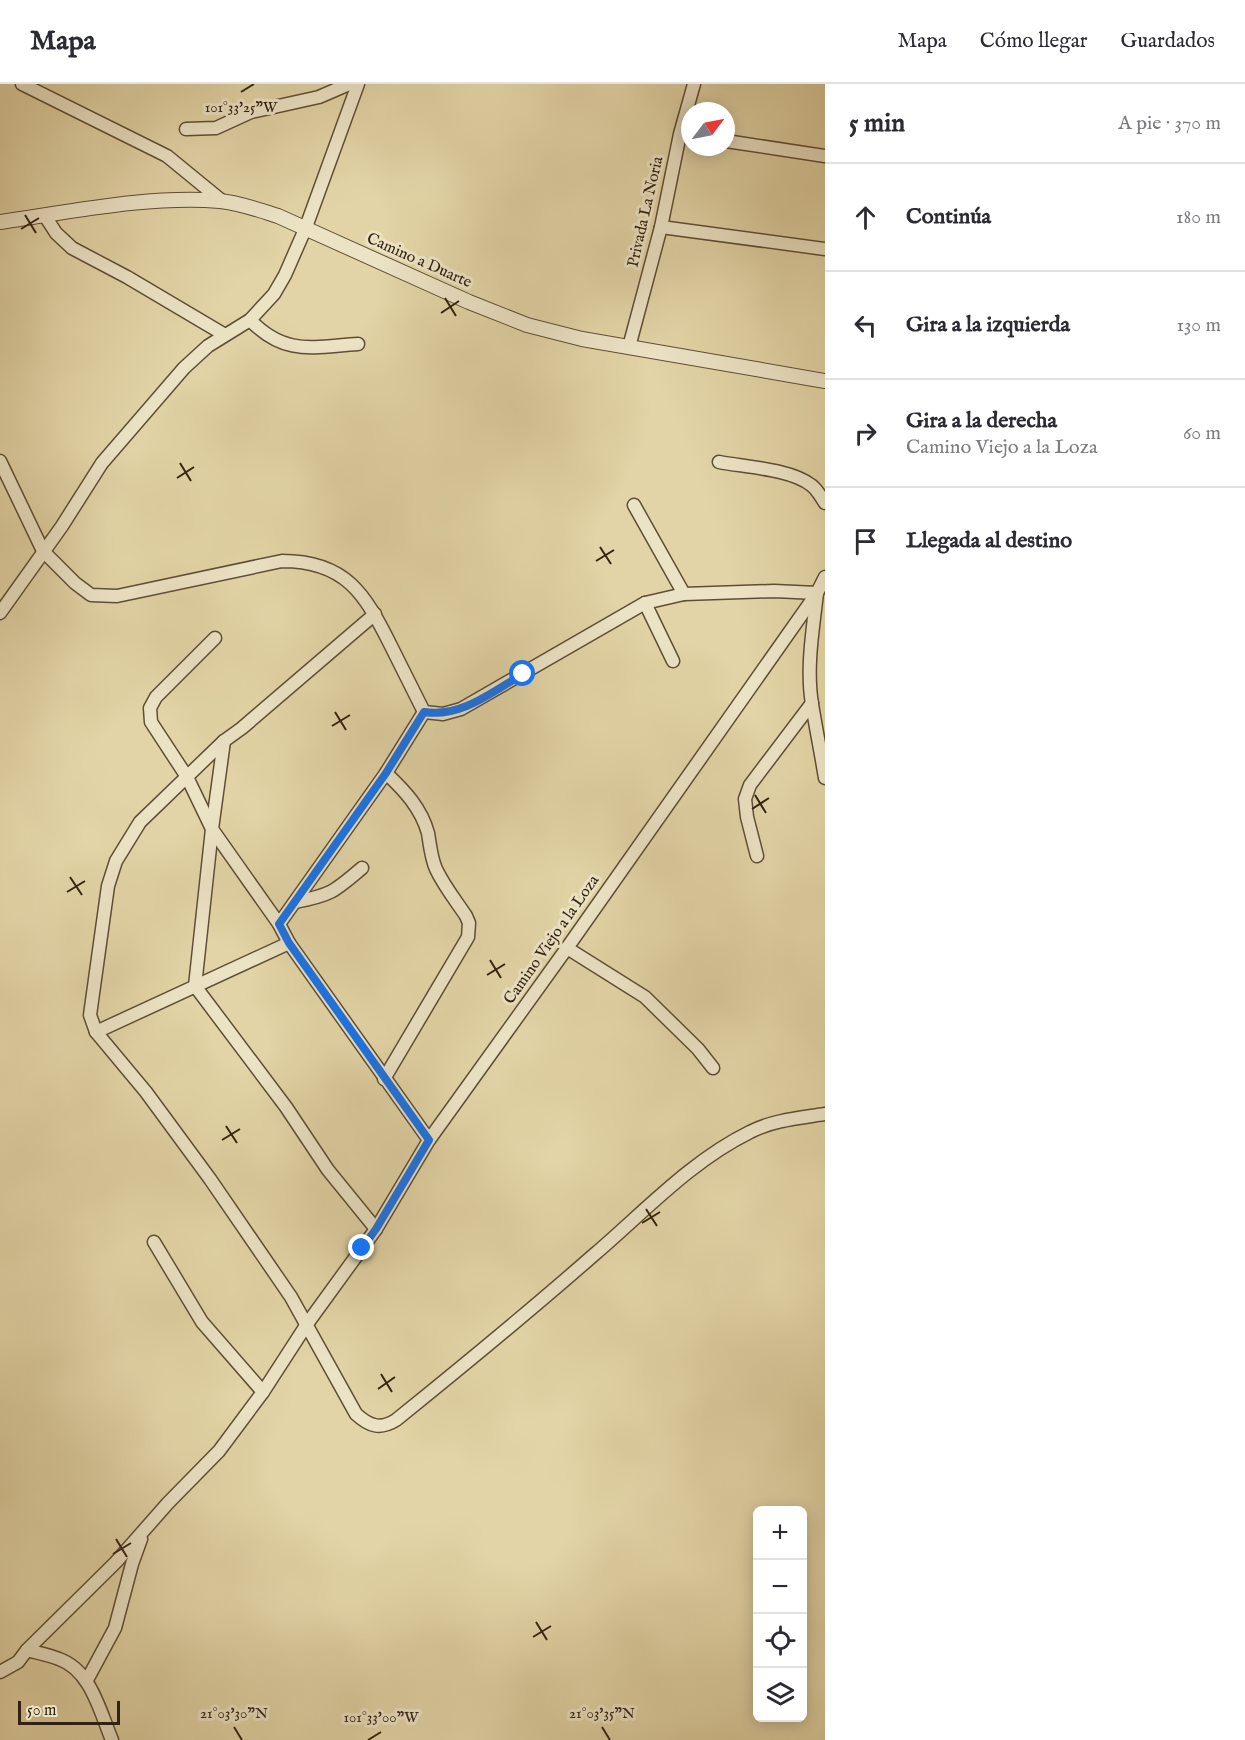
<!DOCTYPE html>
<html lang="es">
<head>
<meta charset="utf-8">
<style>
  :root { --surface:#fff; --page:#f2f2f3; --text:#2b2b33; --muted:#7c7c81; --line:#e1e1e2 }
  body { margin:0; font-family:"IM FELL English",serif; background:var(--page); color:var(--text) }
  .controls { position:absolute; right:18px; bottom:18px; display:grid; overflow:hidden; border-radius:9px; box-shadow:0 3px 15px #0003 }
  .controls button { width:54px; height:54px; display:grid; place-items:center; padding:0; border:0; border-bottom:2px solid var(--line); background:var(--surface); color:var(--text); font:30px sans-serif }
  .compass { position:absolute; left:681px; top:18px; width:54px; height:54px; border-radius:50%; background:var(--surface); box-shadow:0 3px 15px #0003; rotate:58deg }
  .scale { position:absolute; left:18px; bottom:15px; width:102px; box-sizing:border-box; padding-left:6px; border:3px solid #322210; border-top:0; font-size:16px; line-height:21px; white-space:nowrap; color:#322210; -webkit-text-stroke:4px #ece3c5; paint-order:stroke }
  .stop { position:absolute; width:18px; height:18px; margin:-14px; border:4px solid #1a73e8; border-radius:50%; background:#fff }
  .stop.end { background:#1a73e8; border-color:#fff; box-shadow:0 2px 6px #0008 }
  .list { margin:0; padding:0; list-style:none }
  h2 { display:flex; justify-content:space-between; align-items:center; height:78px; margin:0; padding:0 24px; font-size:26px }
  h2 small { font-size:20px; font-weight:400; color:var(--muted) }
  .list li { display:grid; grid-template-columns:39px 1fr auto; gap:18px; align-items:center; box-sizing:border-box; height:108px; padding:0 24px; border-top:2px solid var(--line) }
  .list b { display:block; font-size:22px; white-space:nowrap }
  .list p { margin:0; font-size:20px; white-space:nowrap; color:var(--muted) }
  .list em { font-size:20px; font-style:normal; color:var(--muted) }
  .icon { flex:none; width:33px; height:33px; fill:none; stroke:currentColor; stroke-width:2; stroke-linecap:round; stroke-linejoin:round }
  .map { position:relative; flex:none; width:825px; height:1656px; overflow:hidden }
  header { display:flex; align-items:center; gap:36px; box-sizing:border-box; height:84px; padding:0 30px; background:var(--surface); border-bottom:2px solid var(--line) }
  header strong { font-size:28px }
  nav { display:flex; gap:33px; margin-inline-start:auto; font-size:21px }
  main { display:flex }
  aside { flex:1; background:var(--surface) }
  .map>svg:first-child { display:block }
</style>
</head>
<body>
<header>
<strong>Mapa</strong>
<nav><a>Mapa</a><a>Cómo llegar</a><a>Guardados</a></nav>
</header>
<main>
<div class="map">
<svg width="825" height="1656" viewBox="0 0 825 1656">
  <rect width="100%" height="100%" fill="#e2d4a6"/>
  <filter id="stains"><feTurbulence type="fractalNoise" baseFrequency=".00333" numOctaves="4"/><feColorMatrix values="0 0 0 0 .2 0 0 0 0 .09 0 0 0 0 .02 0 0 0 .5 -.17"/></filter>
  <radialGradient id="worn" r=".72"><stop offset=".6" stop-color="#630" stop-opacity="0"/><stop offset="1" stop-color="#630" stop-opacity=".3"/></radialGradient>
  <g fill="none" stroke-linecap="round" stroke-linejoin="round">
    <defs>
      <g id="minor">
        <polyline points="22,0 167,72 222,117"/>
        <polyline points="186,45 216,44 251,28 319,13 349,0"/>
        <polyline points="726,57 825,72"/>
        <polyline points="45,132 56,149 72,164 127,193 225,251"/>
        <polyline points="661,143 825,165"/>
        <path d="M 250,236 C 285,272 312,263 358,260"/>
        <polyline points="629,263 661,143 680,50 694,0"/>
        <path d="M 0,377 L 43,467 L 75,499 L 91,511 L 117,512 L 282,477 C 346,477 365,510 391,562 C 402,584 413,606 424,628"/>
        <path d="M 719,378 C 745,383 791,385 811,401 C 817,405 821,413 825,419"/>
        <polyline points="634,421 684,510"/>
        <polyline points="645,519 673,577"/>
        <polyline points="0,529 62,442 102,379 184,284 208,262 250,236 274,210 285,191 306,143 358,0"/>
        <path d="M 375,530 L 242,644 L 224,657 L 140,738 L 116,777 L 108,802 L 90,931 L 96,948 L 146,1008 L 210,1095 L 291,1213 L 356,1330 C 369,1342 380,1346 396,1336 C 463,1282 531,1226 596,1169 C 645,1127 691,1077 750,1048 C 773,1036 800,1034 825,1030"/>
        <polyline points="215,554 156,613 150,624 151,638 187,693 212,745 279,840 289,859 429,1056"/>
        <polyline points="224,657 212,745 195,902 286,1023 328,1086 376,1145"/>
        <polyline points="757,772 747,733 745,715 750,701 812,619"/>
        <path d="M 295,818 C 331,811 334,808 362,784"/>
        <path d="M 279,840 L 386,689 L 424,628 L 443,630 L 461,625 L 645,519 L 684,510 L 774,507 L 817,509 C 813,545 806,584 812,620 C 816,645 821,669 825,694"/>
        <polyline points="567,864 645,913 698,965 713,984"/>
        <polyline points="96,948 289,859"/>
        <path d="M 384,995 L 468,853 L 469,839 L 466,832 C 456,817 444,802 436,785 C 431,774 430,761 428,749 C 421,724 405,707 386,689"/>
        <polyline points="154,1158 202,1238 263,1308"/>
        <path d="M 27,1566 C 38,1569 49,1571 59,1575 C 91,1586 100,1628 112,1656"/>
        <polyline points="0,1588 18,1578 27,1566 116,1478 168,1419 219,1367 263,1308 307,1240 376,1145 429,1056 567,864 817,509 825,493"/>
        <polyline points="87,1596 115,1544 132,1480 141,1455"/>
      </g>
      <path id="tertiary" d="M 0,138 C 70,128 150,111 220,117 C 240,119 259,126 278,132 L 469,218 L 527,241 L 582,255 L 825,297"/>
    </defs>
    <use href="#minor" stroke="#5e4e36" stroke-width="15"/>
    <use href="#tertiary" stroke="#5e4e36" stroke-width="16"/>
    <use href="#minor" stroke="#ece3c5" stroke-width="12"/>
    <use href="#tertiary" stroke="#ece3c5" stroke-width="14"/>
  </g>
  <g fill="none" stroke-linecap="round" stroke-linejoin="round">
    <path stroke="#1a73e8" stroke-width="8" d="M 362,1164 L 376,1145 L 429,1056 L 289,859 L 279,840 L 386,689 L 424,628 C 461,634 492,608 523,590"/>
  </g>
  <path fill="none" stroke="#322210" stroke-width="2" d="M 241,8 L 254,0M 25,131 L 36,149M 21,145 L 39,134M 445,214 L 456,232M 441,229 L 459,217M 180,379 L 191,397M 177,394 L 194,383M 600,463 L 611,480M 596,477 L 614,466M 335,628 L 346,646M 332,642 L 350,631M 755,711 L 766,729M 752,725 L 769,714M 70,793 L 82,811M 67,808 L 85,797M 490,876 L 501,894M 487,891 L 505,880M 226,1042 L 237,1059M 222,1056 L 240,1045M 646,1125 L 657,1142M 642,1139 L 660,1128M 381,1290 L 392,1308M 378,1305 L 395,1293M 116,1455 L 127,1473M 113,1470 L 131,1459M 536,1538 L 547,1556M 533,1553 L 551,1542M 234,1643 L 242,1656M 602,1643 L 610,1656M 368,1656 L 381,1648"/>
  <g text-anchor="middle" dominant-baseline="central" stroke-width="6" stroke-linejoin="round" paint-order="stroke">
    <g font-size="16" fill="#322210" stroke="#ece3c5">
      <text transform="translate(646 128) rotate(-77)">Privada La Noria</text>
      <text transform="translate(419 177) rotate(24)">Camino a Duarte</text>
      <text transform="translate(552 856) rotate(-55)">Camino Viejo a la Loza</text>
    </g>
  </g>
  <g font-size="15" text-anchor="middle" fill="#322210" stroke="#ece3c5" stroke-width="6" stroke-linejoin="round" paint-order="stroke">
    <text x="241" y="28">101°33'25"W</text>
    <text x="234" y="1634">21°03'30"N</text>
    <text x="602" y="1634">21°03'35"N</text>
    <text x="381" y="1638">101°33'00"W</text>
  </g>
  <rect width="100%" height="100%" filter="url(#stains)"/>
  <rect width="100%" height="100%" fill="url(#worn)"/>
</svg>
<div class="controls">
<button>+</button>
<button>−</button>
<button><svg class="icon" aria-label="locate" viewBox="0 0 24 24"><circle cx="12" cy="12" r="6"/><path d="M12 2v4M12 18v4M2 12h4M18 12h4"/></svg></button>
<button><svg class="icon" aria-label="layers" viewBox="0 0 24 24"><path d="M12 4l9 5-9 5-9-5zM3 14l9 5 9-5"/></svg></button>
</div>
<svg class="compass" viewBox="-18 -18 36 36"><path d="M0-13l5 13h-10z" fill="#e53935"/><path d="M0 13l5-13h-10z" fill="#7c7c81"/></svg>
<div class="scale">50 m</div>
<div class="stop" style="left:523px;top:590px"></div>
<div class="stop end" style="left:362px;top:1164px"></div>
</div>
<aside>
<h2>5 min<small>A pie · 370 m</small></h2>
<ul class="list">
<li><svg class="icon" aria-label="ahead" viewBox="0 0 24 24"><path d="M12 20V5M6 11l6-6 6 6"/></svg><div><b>Continúa</b></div><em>180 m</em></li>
<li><svg class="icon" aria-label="left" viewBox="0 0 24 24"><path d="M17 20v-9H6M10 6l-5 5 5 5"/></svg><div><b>Gira a la izquierda</b></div><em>130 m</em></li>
<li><svg class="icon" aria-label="right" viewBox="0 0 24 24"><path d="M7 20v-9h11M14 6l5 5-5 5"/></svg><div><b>Gira a la derecha</b><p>Camino Viejo a la Loza</p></div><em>60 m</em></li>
<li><svg class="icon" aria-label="arrive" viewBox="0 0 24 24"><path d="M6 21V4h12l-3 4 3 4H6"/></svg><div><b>Llegada al destino</b></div></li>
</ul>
</aside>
</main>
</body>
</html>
